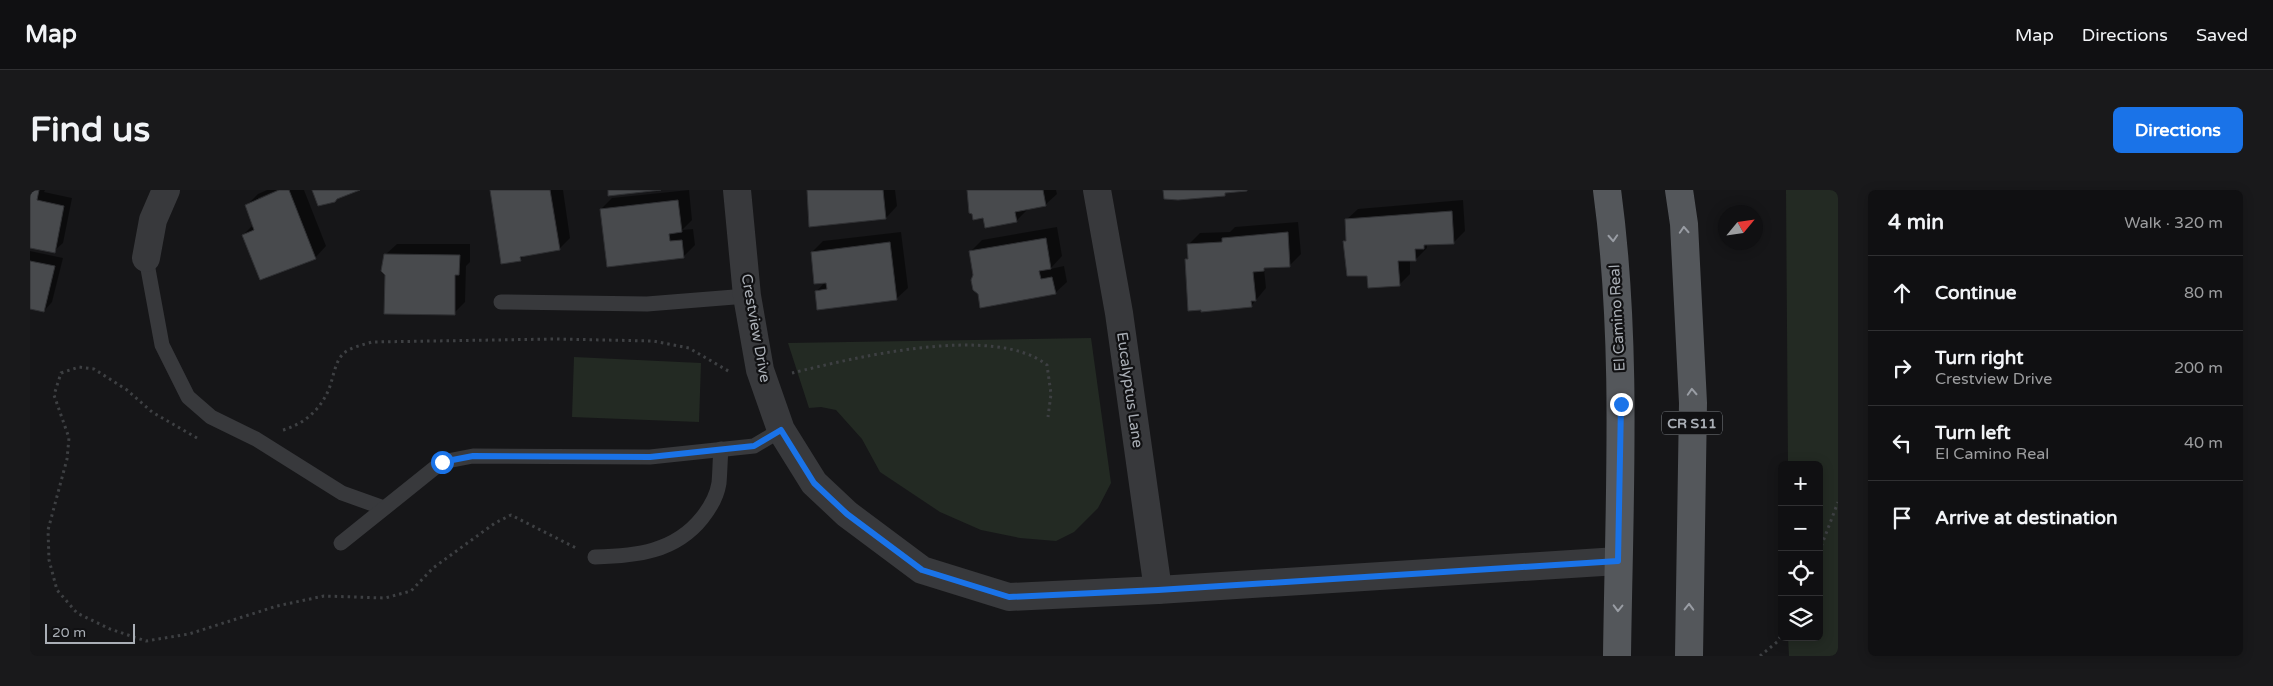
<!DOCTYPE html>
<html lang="en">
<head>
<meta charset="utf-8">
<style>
  :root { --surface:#101012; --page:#19191b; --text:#f1f3f6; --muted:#9c9d9f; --line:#303032; --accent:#1a73e8 }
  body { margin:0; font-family:"Varela Round",sans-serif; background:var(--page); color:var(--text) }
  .controls { position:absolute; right:15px; bottom:15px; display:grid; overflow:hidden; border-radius:8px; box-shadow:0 2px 12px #0003 }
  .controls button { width:45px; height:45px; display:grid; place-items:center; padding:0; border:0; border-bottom:1px solid var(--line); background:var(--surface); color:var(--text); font:25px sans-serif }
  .compass { position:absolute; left:1688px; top:15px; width:45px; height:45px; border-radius:50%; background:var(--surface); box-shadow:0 2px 12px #0003; rotate:61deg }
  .scale { position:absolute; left:15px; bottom:12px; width:90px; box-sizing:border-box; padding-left:5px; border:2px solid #aaafb6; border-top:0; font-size:14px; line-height:18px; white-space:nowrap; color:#aaafb6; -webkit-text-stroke:4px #111113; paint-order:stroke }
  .stop { position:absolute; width:15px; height:15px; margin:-11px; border:4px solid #1a73e8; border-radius:50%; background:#fff }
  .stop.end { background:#1a73e8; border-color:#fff; box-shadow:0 1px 5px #0008 }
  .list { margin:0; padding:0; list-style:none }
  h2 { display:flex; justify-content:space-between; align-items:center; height:65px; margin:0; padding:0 20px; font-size:21px }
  h2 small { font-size:16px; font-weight:400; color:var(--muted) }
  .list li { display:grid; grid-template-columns:32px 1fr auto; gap:15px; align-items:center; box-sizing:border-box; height:75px; padding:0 20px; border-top:1px solid var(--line) }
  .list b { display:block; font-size:19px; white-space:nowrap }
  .list p { margin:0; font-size:16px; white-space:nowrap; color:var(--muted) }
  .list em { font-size:16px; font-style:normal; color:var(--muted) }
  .icon { flex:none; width:28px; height:28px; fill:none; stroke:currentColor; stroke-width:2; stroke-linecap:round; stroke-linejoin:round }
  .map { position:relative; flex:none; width:1808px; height:466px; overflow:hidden; border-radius:8px }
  header { display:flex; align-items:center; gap:30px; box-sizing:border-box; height:70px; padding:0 25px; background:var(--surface); border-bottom:1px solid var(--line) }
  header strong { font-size:24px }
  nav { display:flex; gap:28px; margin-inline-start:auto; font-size:18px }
  .intro { display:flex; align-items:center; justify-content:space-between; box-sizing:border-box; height:120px; padding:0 30px }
  h1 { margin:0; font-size:35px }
  .button { padding:12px 22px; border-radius:8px; background:var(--accent); color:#fff; font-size:18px; font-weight:700 }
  main { display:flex; gap:30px; padding:0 30px }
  aside { flex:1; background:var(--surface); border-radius:8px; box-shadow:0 2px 12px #0003 }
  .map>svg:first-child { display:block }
</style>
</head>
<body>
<header>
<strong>Map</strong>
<nav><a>Map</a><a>Directions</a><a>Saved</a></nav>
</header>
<div class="intro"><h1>Find us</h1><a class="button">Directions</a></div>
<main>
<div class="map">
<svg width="1808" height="466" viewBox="0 0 1808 466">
  <rect width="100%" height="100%" fill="#161618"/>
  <g fill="#232a23">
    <polygon points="1756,0 1808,0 1808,466 1759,466 1758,447 1789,447 1789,275 1758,275"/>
    <polygon points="1061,148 1081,293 1068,318 1044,342 1026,351 990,348 951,340 910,322 850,282 832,249 806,220 791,217 779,218 758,153"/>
    <polygon points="544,167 671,173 669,232 542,227"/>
  </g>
  <g fill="#0007">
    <polygon points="0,0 15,0 14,2 42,8 33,53 24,61 0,57"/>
    <polygon points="237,0 247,0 228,8 228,11 253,0 274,0 296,56 285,68 213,45 223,35 217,15 228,4"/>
    <polygon points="462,0 533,0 540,48 529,59 495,64 490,70"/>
    <polygon points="659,0 662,30 652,40 663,39 665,55 653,67 571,19 582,8"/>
    <polygon points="777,0 865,0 867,16 856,28"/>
    <polygon points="938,0 1026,0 1027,4 1015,15 998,19 986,31 954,26"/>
    <polygon points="1433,10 1435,41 1423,53 1397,54 1397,58 1386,69 1380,70 1380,84 1369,95 1338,84 1314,52 1317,49 1316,30 1328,19"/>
    <polygon points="1268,32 1271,64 1259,76 1237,76 1234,79 1236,98 1221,116 1206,116 1204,119 1159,120 1156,70 1159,67 1158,55 1170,43 1200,42 1205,37"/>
    <polygon points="1027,37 1032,66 1020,79 1034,76 1037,92 1025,103 945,85 940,62 952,50"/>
    <polygon points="871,42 878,98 866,109 786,102 796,91 782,62 793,51"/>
    <polygon points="367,54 440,54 440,72 436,76 435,112 424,123 355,65"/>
    <polygon points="0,61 33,68 22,112 14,121 0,118"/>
  </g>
  <g fill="#484a4d" stroke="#303134">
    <polygon points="0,0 9,0 7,10 34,16 25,63 0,58"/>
    <polygon points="249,0 259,0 286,69 230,90 212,45 224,40 215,15"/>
    <polygon points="282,0 330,0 307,9 305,12 288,16"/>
    <polygon points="460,0 520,0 530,60 490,67 491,71 471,74"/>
    <polygon points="578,0 631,0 578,6"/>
    <polygon points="777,0 853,0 856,29 779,37"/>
    <polygon points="937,0 1013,0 1016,16 985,22 987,32 955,38 953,28 943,30 942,24 939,23"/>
    <polygon points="1133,0 1217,0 1217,1 1195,3 1195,6 1148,10 1134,9"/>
    <polygon points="648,10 652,42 639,44 640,51 652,50 654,68 577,77 570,19"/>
    <polygon points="1422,21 1424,54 1394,55 1394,59 1385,59 1386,71 1368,71 1370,96 1338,98 1337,86 1317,86 1313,51 1316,51 1315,29"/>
    <polygon points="1258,42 1260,77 1234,78 1234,81 1223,82 1226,111 1221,111 1222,117 1171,122 1171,120 1158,121 1155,69 1158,69 1157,54 1192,52 1192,48"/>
    <polygon points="1016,48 1021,79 1009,81 1011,89 1022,87 1026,104 950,118 948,104 943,100 941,90 943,85 939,61"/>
    <polygon points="860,52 867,110 787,120 785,101 797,99 796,93 784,94 781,62"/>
    <polygon points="354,64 430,65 429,85 425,85 425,125 354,124 355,85 351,81"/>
    <polygon points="0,71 25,76 14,122 0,119"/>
  </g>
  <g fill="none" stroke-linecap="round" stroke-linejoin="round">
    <g stroke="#3e4043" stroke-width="3" stroke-dasharray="2.5 4" stroke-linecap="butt">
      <path d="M 762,183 C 823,168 964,133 1017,175 L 1021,204 L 1018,227"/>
      <path d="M 253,240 C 277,233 294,216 301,193 C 304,183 306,171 313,164 C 320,157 333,155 342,152 L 526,149 L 623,151 L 659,158 L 700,182"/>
      <polyline points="167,248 122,222 97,200 64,179 49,177 31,183 24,205 39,248 37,269 18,340 19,370 27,400 47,423 80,439 116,451 159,444 247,416 294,406 355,408 381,401 403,378 465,333 481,325 546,358"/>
      <polyline points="1789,362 1808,312"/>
      <polyline points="1730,466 1747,452 1752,444"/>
    </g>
    <g stroke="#38393c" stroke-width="15">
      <polyline points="116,68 132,155 158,207 181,227 226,249 312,303 354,318"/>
      <polyline points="471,112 617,114 717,106"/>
      <polyline points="311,353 412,272 443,266 620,267 724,256 751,240"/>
      <path d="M 565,367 C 606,366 645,362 672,328 C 680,318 687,306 689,293 C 690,282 690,270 691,259"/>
    </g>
    <g stroke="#38393c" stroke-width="28">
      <polyline points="707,0 717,106 730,180 751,240 784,293 817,324 892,380 979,407 1128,400 1588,371"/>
      <polyline points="1067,0 1089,123 1128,400"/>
      <polyline points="116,68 123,30 136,0"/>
    </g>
    <g stroke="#54575b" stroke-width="28">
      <path d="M 1577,0 C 1598,154 1589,311 1587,466"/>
      <polyline points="1649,0 1654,34 1663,213 1659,466"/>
    </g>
  </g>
  <defs><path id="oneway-chevron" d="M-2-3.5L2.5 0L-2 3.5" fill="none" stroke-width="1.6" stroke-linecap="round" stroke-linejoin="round" transform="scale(1.25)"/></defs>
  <g stroke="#999da4">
    <use href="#oneway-chevron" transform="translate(1654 40) rotate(-93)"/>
    <use href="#oneway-chevron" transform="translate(1583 48) rotate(87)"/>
    <use href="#oneway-chevron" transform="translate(1662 202) rotate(-93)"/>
    <use href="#oneway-chevron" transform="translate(1659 417) rotate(-89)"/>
    <use href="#oneway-chevron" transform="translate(1588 418) rotate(91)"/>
  </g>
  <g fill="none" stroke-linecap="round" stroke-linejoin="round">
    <polyline stroke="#1a73e8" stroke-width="6" points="412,272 443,266 620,267 724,256 751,240 784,293 817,324 892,380 979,407 1128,400 1588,371 1591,214"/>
  </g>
  <g text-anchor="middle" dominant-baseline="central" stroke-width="4.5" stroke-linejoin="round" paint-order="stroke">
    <rect fill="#111113" stroke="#7c8085" stroke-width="1" x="1632" y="221.5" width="60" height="23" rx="4"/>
    <g font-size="14" font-weight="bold" fill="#aaafb6">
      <text x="1662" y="233">CR S11</text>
    </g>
    <g font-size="15" fill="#aaafb6" stroke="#111113">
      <text transform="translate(1587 128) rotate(-93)">El Camino Real</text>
      <text transform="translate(726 138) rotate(80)">Crestview Drive</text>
      <text transform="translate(1100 200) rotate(82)">Eucalyptus Lane</text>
    </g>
  </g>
</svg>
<div class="controls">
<button>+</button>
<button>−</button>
<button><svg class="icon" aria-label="locate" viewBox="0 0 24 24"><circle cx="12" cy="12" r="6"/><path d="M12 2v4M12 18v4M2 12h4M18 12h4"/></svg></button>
<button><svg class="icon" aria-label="layers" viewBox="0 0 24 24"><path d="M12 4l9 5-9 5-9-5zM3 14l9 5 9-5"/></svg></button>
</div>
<svg class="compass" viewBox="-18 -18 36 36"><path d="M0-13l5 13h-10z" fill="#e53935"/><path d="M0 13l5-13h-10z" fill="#9c9d9f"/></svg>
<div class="scale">20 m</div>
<div class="stop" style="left:412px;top:272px"></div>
<div class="stop end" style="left:1591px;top:214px"></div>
</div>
<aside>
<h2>4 min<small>Walk · 320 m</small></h2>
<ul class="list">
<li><svg class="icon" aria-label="ahead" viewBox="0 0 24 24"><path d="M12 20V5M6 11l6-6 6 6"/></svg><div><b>Continue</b></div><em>80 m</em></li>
<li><svg class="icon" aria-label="right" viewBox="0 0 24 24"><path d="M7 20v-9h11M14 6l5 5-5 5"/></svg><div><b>Turn right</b><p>Crestview Drive</p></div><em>200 m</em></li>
<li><svg class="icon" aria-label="left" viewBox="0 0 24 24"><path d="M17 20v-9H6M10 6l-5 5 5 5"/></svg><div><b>Turn left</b><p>El Camino Real</p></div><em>40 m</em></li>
<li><svg class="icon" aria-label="arrive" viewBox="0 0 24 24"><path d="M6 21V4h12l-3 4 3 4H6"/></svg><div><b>Arrive at destination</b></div></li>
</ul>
</aside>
</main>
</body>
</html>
